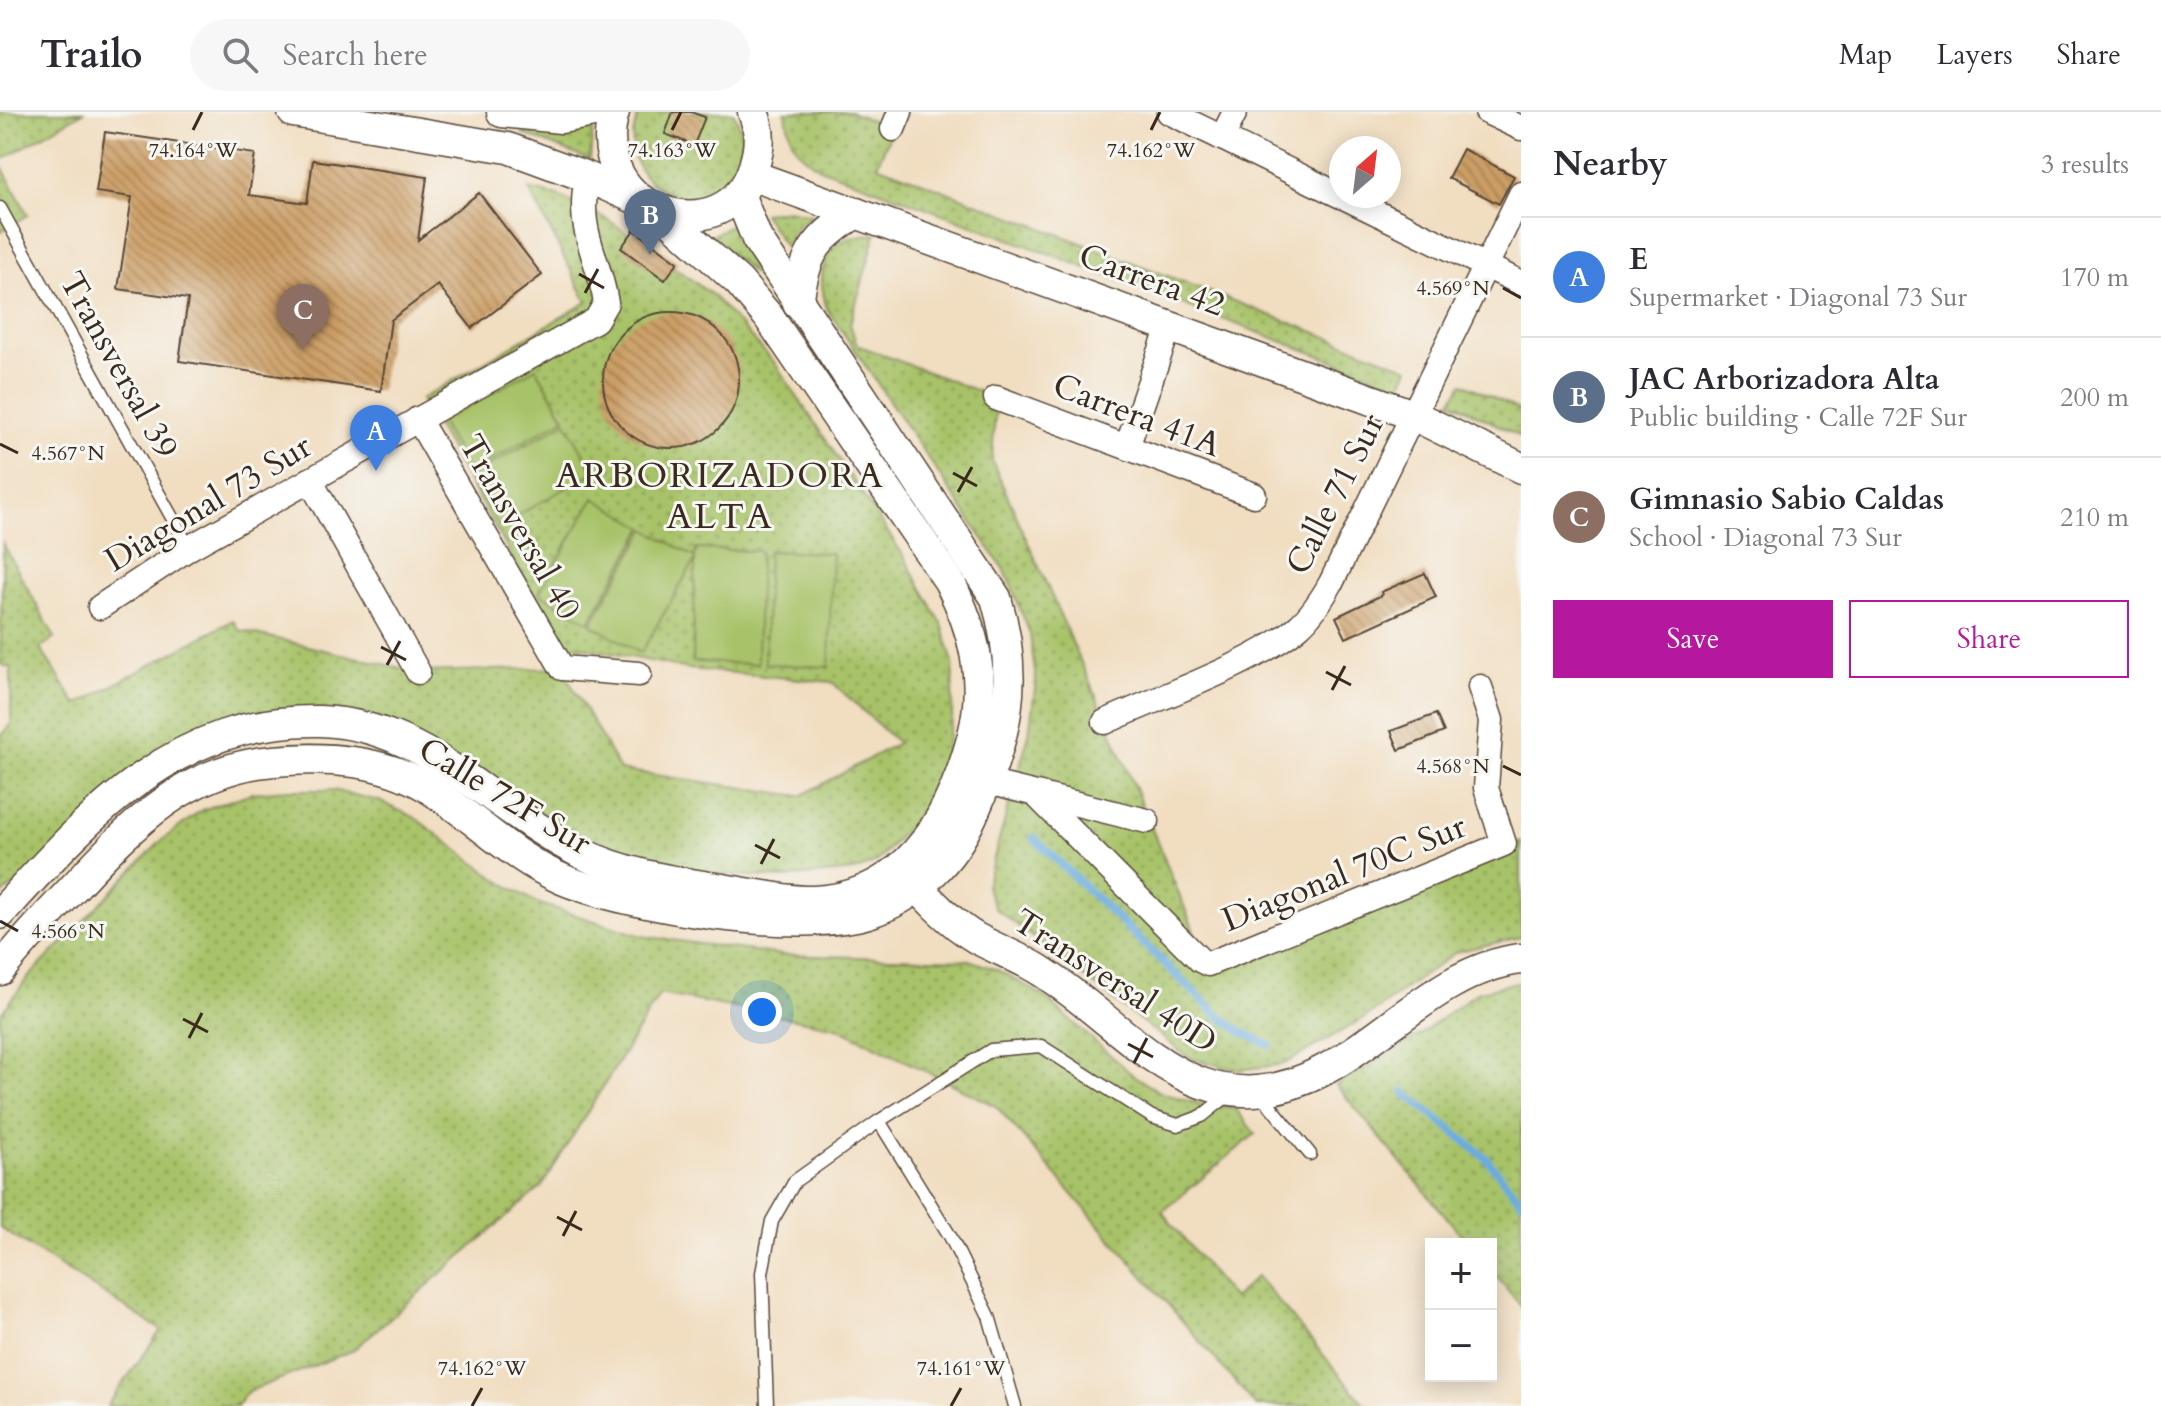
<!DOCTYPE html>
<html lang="en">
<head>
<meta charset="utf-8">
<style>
  :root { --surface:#fff; --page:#f7f7f7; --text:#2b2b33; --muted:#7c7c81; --line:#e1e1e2; --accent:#b5179e }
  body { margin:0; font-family:Cardo,serif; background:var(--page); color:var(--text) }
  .controls { position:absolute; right:24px; bottom:24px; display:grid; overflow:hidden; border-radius:0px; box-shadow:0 4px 20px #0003 }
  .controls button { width:72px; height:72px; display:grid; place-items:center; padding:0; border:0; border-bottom:2px solid var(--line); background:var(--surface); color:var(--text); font:40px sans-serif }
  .compass { position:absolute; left:1329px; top:24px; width:72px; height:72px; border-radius:50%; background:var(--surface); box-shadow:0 4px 20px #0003; rotate:28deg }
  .you { position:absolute; left:762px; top:900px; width:28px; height:28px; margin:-20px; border:6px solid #fff; border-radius:50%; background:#1a73e8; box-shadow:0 0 0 12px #1a73e833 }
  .badge { display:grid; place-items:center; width:52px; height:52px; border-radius:50%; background:var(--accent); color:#fff; font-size:26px; font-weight:700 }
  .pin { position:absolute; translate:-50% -66px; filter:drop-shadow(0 2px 4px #0008) }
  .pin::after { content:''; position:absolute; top:42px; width:28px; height:24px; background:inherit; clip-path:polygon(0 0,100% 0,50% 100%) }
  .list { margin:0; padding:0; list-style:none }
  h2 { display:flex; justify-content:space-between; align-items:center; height:104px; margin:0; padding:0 32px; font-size:34px }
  h2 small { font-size:26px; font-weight:400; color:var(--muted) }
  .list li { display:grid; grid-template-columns:52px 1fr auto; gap:24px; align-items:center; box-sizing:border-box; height:120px; padding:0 32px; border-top:2px solid var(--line) }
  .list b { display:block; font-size:30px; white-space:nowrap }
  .list p { margin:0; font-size:26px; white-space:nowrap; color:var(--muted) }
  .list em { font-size:26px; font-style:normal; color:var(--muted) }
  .actions { display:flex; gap:16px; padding:24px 32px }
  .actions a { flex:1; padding:18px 0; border:2px solid var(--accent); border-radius:0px; text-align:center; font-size:28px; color:var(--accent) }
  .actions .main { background:var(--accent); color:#fff }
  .icon { flex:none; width:44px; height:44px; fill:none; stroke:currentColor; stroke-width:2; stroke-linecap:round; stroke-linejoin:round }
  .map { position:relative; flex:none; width:1521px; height:1294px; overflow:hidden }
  header { display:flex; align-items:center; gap:48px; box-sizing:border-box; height:112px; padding:0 40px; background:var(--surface); border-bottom:2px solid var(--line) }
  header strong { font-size:38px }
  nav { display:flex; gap:44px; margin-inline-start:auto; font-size:28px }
  .search { width:560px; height:72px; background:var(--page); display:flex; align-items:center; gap:20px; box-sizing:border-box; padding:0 28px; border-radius:44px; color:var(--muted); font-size:30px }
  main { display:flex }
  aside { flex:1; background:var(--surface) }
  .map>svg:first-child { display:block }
</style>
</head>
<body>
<header>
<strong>Trailo</strong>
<div class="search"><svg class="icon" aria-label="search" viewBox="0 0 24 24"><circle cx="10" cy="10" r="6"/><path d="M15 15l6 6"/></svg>Search here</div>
<nav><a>Map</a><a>Layers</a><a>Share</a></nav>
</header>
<main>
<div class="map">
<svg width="1521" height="1294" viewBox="0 0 1521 1294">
  <defs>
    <pattern id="grass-dots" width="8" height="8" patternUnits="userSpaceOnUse" patternTransform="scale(2)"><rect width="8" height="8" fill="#a7c268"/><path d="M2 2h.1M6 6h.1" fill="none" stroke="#899e55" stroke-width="1.8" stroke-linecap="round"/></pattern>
    <pattern id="building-back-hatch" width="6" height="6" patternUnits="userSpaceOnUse" patternTransform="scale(2)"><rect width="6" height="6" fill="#cc9e65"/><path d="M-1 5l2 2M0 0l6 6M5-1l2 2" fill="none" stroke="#a78153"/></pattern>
  </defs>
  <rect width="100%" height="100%" fill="#f6f6f2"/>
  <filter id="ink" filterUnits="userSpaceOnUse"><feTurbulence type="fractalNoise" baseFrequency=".0125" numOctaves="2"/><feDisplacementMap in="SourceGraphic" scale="16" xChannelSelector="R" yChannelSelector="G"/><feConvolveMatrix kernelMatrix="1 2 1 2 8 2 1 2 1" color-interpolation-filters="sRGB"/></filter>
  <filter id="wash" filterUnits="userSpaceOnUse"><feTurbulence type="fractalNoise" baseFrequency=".006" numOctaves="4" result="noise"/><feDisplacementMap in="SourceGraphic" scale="32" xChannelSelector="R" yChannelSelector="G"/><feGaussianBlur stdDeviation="1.8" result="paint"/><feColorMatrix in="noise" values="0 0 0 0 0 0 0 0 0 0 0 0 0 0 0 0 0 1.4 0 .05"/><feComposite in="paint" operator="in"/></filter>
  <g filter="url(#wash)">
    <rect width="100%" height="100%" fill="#f1ddc0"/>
    <g fill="url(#grass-dots)" stroke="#717643" stroke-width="2">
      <polygon points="0,0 83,0 0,49"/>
      <path d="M 640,0 L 733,0 C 743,17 745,35 737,53 C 708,119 605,74 640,0 Z"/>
      <path d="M 785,0 L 851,0 L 893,17 L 877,53 L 1409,256 L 1401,274 L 820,56 C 791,37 792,32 785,0 Z"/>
      <polygon points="593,17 590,48 521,21"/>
      <polygon points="0,51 28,103 0,120"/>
      <polygon points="529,77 558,84 607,107 711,182 774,250 903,443 942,512 953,551 952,608 942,654 927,693 877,750 854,759 785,766 715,762 649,753 604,738 393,622 228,622 0,784 0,625 11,613 11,556 0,552 3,432 55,526 40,536 77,593 233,508 239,518 418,560 562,556 620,658 801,684 898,631 832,570 689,557 562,531 421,287 587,190"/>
      <polygon points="789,98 815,104 799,112 785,135 763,101"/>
      <polygon points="732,112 793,207 756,164 710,125"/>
      <path d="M 876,122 L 850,212 L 857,233 L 996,286 L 992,349 L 1107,609 L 1208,852 L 1521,729 L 1521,825 L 1456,840 L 1368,904 L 1284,952 L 1239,958 L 1189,946 L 995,796 L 986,774 L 1029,622 L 1036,569 L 1030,522 L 1006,461 L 827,197 C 814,154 826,123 876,122 Z"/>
      <polygon points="1463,271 1521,299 1521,325 1451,289"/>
      <polygon points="287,678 333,678 379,689 414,705 498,768 537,791 642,824 783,843 969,848 1000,859 1042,883 1134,964 1162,981 1200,992 1235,996 1255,1022 1162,1100 1233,1187 1257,1164 1366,1294 1256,1294 996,994 837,915 660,882 542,1074 352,1239 247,1280 237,1294 107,1294 161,1218 0,1116 0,903 27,867 161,729 202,698 252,681"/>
      <polygon points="1512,871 1521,871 1521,1194 1491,1158 1491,1132 1469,1132 1336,973 1417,925 1477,880"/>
    </g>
    <g fill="#a7c268" stroke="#717643" stroke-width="2">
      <polygon points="536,256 565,306 469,360 440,310"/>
      <polygon points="566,310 594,360 499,414 470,364"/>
      <polygon points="594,386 644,415 589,510 539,481"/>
      <polygon points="646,417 695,445 696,437 760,439 757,552 693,550 695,448 641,541 591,512"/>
      <polygon points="768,439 832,441 829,555 765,552"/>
    </g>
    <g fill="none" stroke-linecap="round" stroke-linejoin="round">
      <g stroke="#6aacde" stroke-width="8">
        <polyline points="1034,726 1219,904 1242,920 1269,933"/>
        <polyline points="1404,980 1485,1045 1521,1089"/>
      </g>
    </g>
    <g id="blocks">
      <g fill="url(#building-back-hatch)">
        <polygon points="673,0 691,0 705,5 694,33 665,22"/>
        <polygon points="105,20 255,42 249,83 307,91 313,48 427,65 418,128 479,81 542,163 472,216 438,173 391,208 381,279 179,249 188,187 118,177 132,85 96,80"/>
        <polygon points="1463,37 1514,64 1499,92 1448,66"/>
        <polygon points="634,118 678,150 665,168 621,136"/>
        <circle cx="671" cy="268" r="68"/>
        <polygon points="1425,461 1436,485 1346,526 1336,505 1382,483 1381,480"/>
        <polygon points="1436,602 1444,620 1399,638 1391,619"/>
      </g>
    </g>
  </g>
  <g filter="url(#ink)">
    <use href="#blocks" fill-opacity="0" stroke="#564536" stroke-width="2"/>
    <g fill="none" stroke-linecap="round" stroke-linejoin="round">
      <defs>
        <g id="service">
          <polyline points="0,96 189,436"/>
          <polyline points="1259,980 1310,1042"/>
          <polyline points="879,1009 950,1124 989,1204 1015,1294"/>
          <polyline points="767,1294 762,1161 772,1109 795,1069 879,1009 991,938 1041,934 1152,1005 1178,1013 1202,1004 1232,980"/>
        </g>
        <g id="minor">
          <polyline points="1169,0 1341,84"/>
          <polyline points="1487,0 1521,16"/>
          <polyline points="893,17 900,0"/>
          <polyline points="1222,26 1235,0"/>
          <polyline points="1342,84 1521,171"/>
          <polyline points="996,286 1254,383"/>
          <polyline points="418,307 562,556 639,562"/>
          <polyline points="1127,335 1169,215"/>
          <polyline points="310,368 418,560"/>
          <path d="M 100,495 L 189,436 L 596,208 L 606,191 C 598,141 576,121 587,65"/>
          <path d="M 1105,610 C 1159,585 1255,552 1298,515 C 1312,503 1322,487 1331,471 L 1521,82"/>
          <polyline points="987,670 1147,709"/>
          <polyline points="1035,682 1200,848 1208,852 1504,732 1486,676 1491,608 1480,575"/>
        </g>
        <g id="tertiary">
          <polyline points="293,0 508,36 587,65 641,89"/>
          <polyline points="502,0 561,6 594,0"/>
          <path d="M 614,0 C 585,102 728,144 754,54 C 760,35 761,19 753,0"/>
          <polyline points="751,63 1413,303 1521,356"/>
          <path d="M 798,191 C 805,142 814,127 856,101"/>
          <path d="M 905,761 C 925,784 949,810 976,826 C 998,838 1021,846 1041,859 C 1134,918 1197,1024 1322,959 C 1387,925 1444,856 1521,847"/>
          <path d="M 0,802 C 90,703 175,606 320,609 C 425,612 491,696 579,740 C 625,763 678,770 728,778 C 756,782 786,790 814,789 C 909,785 952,703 973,623 C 987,568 974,518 949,469 L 768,204 L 739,170 L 661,100"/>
          <path d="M 0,858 C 24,828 51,800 77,772 C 133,711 188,656 274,649 C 325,644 383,648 427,675 C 473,704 511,745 562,767 C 629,795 802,823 871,800 C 916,785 953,747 972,704 C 1007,626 1021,570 996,486 L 757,127 L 739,82"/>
        </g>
      </defs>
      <use href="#service" stroke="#564536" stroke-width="15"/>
      <use href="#minor" stroke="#564536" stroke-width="27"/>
      <use href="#tertiary" stroke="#564536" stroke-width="33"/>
      <use href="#service" stroke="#fff" stroke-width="12"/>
      <use href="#minor" stroke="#fff" stroke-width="24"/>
      <use href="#tertiary" stroke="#fff" stroke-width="30"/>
    </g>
  </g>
  <path fill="none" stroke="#3b2a1e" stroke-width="3" d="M 193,18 L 202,0M 672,18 L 681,0M 1151,18 L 1160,0M 579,162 L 604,176M 1503,176 L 1521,186M 585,181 L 598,157M 0,332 L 18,341M 953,361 L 977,374M 958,380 L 972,355M 381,535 L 406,548M 387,553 L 400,529M 1326,560 L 1351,573M 1332,578 L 1345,554M 1503,654 L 1521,663M 755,733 L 780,746M 761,752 L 774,727M 0,809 L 18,819M 183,907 L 208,920M 189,926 L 202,901M 1128,932 L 1153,945M 1134,951 L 1147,926M 557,1105 L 582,1118M 563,1124 L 576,1099M 472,1294 L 482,1276M 951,1294 L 961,1276"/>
  <g text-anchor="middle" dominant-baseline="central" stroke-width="6" stroke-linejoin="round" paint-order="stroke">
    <g font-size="34" fill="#3b2a1e" stroke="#f6f6f2">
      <text transform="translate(1152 168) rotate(20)">Carrera 42</text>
      <text transform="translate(119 253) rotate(61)">Transversal 39</text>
      <text transform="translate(1137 303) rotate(21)">Carrera 41A</text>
      <text transform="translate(1335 382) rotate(-63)">Calle 71 Sur</text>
      <text transform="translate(208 391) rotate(-31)">Diagonal 73 Sur</text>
      <text transform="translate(520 415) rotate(60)">Transversal 40</text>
      <text transform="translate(505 684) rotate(31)">Calle 72F Sur</text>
      <text transform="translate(1344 761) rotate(-22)">Diagonal 70C Sur</text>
      <text transform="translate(1115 869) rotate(33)">Transversal 40D</text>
    </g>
    <g font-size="36" letter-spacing="2" fill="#3b2a1e" stroke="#f6f6f2">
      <text x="720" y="363">ARBORIZADORA<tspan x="720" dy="41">ALTA</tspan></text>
    </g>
  </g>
  <g font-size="20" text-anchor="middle" fill="#3b2a1e" stroke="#f6f6f2" stroke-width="6" stroke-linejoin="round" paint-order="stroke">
    <text x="193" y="45">74.164°W</text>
    <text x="672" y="45">74.163°W</text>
    <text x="1151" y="45">74.162°W</text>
    <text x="1453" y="183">4.569°N</text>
    <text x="68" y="348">4.567°N</text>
    <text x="1453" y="661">4.568°N</text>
    <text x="68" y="826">4.566°N</text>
    <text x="482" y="1263">74.162°W</text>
    <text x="961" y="1263">74.161°W</text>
  </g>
</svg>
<div class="controls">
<button>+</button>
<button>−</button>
</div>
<svg class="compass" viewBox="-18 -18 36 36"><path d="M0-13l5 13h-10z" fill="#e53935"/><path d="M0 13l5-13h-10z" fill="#7c7c81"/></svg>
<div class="you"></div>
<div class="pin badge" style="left:376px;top:359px;background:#3f7fe0">A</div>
<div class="pin badge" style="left:650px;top:143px;background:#5c6f8a">B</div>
<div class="pin badge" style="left:303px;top:238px;background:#8d6e63">C</div>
</div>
<aside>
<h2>Nearby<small>3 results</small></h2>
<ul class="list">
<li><span class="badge" style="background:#3f7fe0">A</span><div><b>E</b><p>Supermarket · Diagonal 73 Sur</p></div><em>170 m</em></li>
<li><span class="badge" style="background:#5c6f8a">B</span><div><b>JAC Arborizadora Alta</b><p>Public building · Calle 72F Sur</p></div><em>200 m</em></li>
<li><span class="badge" style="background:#8d6e63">C</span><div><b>Gimnasio Sabio Caldas</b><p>School · Diagonal 73 Sur</p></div><em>210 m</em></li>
</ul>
<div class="actions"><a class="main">Save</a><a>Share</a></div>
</aside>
</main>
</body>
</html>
